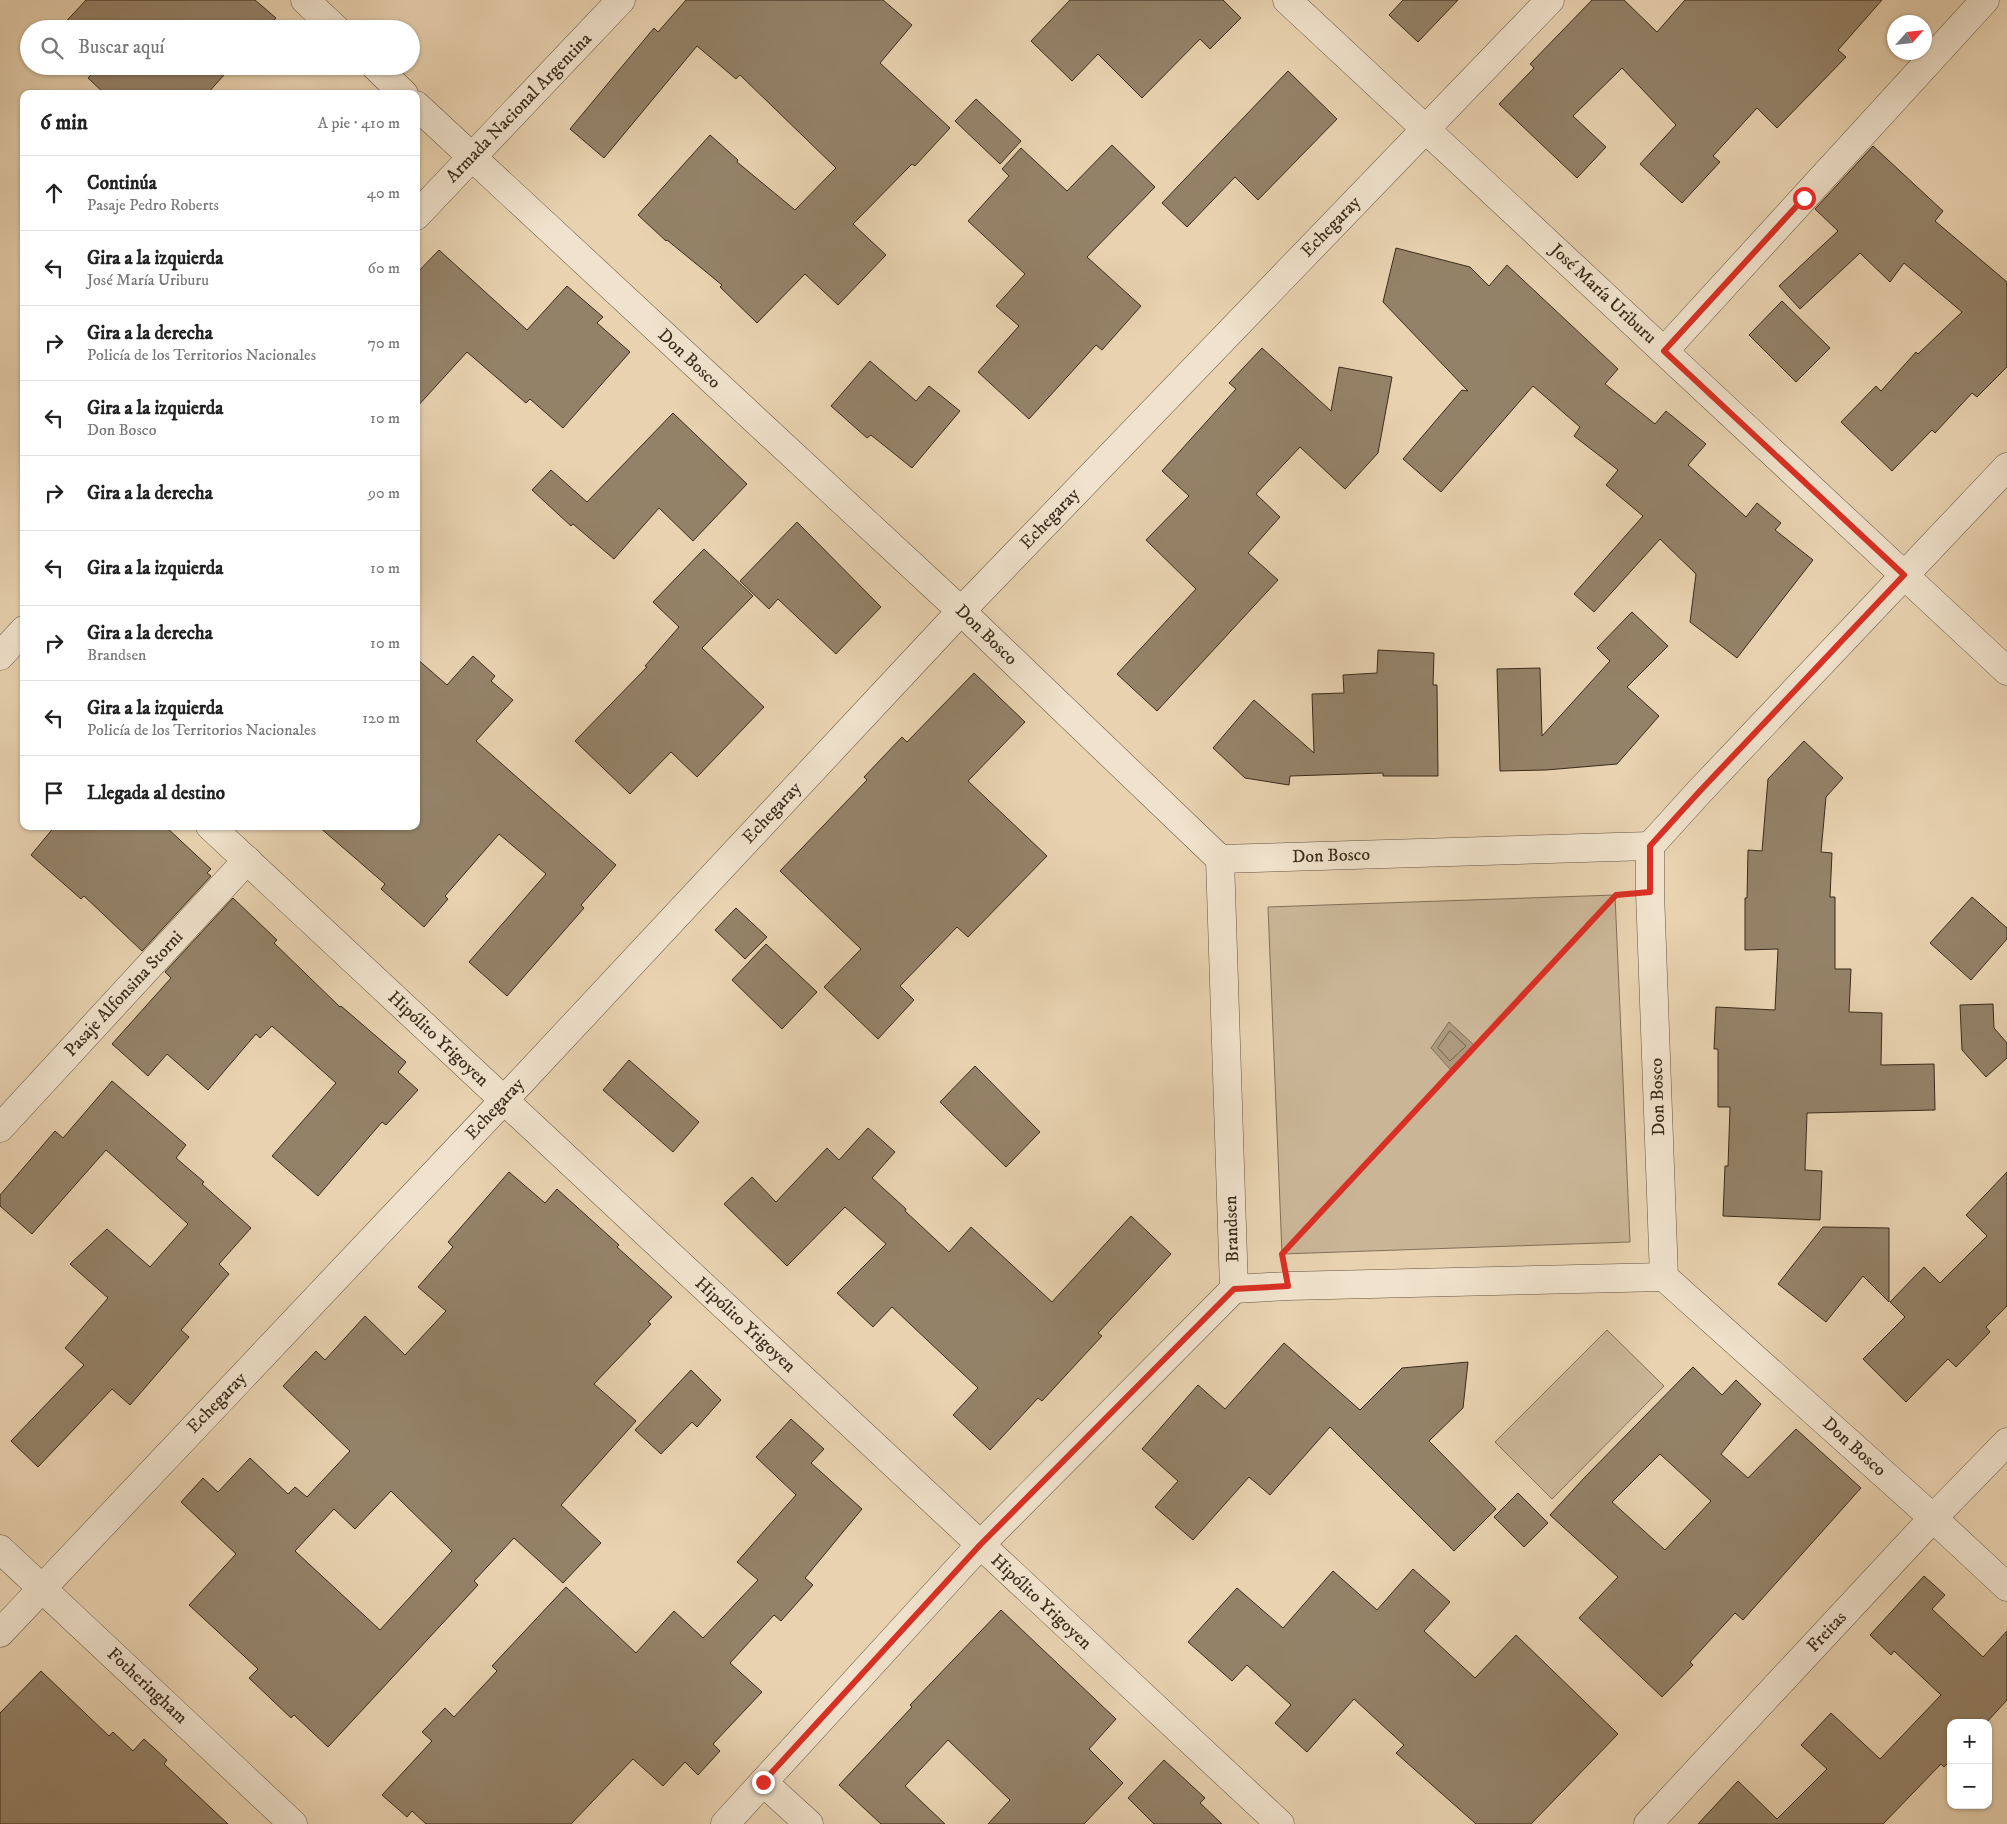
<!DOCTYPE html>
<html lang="es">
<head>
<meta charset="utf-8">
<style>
  :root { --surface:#fff; --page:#f6f6f6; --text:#222; --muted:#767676; --line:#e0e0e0 }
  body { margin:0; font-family:"IM FELL DW Pica",serif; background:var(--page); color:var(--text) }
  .controls { position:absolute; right:15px; bottom:15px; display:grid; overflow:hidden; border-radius:10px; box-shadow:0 1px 4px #0004 }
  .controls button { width:45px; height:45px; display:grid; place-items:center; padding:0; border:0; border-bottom:1px solid var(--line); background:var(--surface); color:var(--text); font:25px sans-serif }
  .compass { position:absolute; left:1887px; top:15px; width:45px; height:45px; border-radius:50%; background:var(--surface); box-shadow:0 1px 4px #0004; rotate:63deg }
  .stop { position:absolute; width:15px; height:15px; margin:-11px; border:4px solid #d93025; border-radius:50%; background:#fff }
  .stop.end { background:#d93025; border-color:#fff; box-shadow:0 1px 5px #0008 }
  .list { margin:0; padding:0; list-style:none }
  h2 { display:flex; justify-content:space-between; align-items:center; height:65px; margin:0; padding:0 20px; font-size:21px }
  h2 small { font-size:16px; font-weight:400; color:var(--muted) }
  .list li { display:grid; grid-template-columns:32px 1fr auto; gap:15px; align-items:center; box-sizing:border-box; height:75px; padding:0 20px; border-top:1px solid var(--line) }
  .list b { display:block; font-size:19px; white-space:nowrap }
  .list p { margin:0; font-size:16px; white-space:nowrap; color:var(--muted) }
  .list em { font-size:16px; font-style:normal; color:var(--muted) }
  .icon { flex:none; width:28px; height:28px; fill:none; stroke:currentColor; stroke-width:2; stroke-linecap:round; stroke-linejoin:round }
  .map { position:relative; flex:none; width:2007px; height:1824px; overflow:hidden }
  .search { position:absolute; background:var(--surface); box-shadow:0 1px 4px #0004; left:20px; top:20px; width:400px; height:55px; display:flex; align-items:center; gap:12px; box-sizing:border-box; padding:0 18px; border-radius:28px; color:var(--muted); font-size:19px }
  .panel { position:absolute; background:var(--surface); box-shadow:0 1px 4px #0004; left:20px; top:90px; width:400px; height:740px; border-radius:10px }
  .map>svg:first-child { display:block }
</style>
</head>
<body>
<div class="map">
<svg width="2007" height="1824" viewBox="0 0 2007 1824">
  <rect width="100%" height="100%" fill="#e8d2b0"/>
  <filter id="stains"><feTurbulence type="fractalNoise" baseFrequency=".004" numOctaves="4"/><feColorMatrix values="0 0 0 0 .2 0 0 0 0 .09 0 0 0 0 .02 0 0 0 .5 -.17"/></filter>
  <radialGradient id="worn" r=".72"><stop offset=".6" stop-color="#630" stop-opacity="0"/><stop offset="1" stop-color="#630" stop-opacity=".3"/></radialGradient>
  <g fill="#cab697" stroke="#827059">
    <polygon points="1615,895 1630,1242 1282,1254 1268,907"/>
    <polygon points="1607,1330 1664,1386 1552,1499 1495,1442"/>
  </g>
  <polygon fill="#ac997d" stroke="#7e6d56" points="1449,1022 1475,1046 1450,1069 1431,1048"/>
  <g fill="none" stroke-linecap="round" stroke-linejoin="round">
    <polygon stroke="#72624c" stroke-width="1" points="1450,1031 1466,1046 1450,1061 1438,1048"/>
  </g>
  <g fill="#948268" stroke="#392b1b" fill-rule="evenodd">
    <polygon points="86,0 255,0 276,18 266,29 59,29"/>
    <polygon points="686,0 883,0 912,25 880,63 950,128 915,166 912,164 853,224 886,255 838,305 805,274 757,323 720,287 722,285 667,240 666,241 638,215 710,135 738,160 737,162 795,210 836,168 740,75 736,79 697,46 604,158 570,129 654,28 658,32"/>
    <polygon points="1070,0 1223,0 1241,18 1210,49 1200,39 1142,98 1098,54 1072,81 1031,41"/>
    <polygon points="1403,0 1458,0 1418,42 1389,15"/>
    <polygon points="1592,0 1624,0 1657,32 1685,0 1882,0 1838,50 1846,57 1777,128 1757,108 1713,156 1720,162 1682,203 1640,164 1676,125 1622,68 1573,116 1606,147 1577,178 1499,104 1534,68 1530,64"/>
    <polygon points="99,66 232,66 207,94 105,94 88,78"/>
    <polygon points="1288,71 1337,119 1258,200 1235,177 1187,227 1162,203"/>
    <polygon points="976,99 1021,141 1000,164 955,121"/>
    <polygon points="1112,145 1155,187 1087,257 1141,306 1102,350 1096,345 1029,419 978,372 1019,326 996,306 1025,274 968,221 1009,176 1002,169 1021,148 1067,191"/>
    <polygon points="1873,146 1943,211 1935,221 2007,282 2007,367 1977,397 1972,393 1935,433 1932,430 1892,471 1841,422 1876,386 1881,391 1916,352 1918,354 1962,312 1904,263 1890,282 1860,253 1800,309 1779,286 1838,231 1815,209"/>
    <polygon points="1396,248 1470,267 1489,286 1507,265 1618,369 1605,384 1655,424 1666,411 1706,444 1688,465 1746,517 1757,503 1781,523 1775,530 1813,560 1737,658 1690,622 1696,574 1660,539 1594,612 1574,594 1643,516 1606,485 1618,470 1574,436 1580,427 1533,386 1441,492 1403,459 1462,390 1468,391 1383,302"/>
    <polygon points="439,250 527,330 567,286 603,317 597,323 630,352 563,428 530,399 526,403 467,352 416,408 416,274"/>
    <polygon points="1782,301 1830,348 1796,382 1749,335"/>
    <polygon points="1262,348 1331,411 1339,367 1392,377 1378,453 1345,489 1300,447 1256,494 1280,517 1248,553 1278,580 1157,711 1117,674 1196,589 1146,540 1189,496 1162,471 1236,389 1229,383"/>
    <polygon points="870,361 916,401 929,386 960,411 912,468 871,435 867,438 831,406"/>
    <polygon points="673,413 747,484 693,541 659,508 614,559 573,524 571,526 532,490 551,470 587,502"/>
    <polygon points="797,522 881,607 836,654 778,599 769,609 740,581"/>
    <polygon points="704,549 753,596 702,648 764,707 697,777 671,752 630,794 575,741 647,667 645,666 679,627 653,602"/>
    <polygon points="1632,612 1668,646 1627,687 1659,716 1617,764 1546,770 1500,771 1497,669 1540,668 1542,736 1610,661 1597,648"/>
    <polygon points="1378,650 1434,653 1433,685 1437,685 1438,776 1383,776 1383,773 1290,776 1289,785 1245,778 1213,748 1254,700 1314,753 1312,694 1344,693 1343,675 1377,673"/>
    <polygon points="473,656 495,676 491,681 513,700 476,741 616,865 581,905 584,908 507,996 469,962 546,874 499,834 445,896 448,899 424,927 381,889 385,884 318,826 416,826 416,658 447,685"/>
    <polygon points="974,673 1025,722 968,781 1047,856 968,937 957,927 900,986 914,1000 878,1039 824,987 861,949 780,871 867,780 864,777 902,737 907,742"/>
    <polygon points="1804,741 1843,778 1826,797 1821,852 1832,853 1830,897 1835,897 1835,969 1851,969 1849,1012 1882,1013 1881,1065 1934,1064 1935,1110 1807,1113 1805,1170 1822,1171 1820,1220 1723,1216 1725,1166 1728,1166 1730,1107 1718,1107 1718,1049 1714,1049 1716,1007 1775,1010 1778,949 1745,950 1745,898 1747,898 1748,850 1762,851 1768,779"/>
    <polygon points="55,826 165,826 211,869 207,873 211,876 142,951 84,896 81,899 31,855"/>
    <polygon points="1972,897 2007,928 2007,939 1971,980 1930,943"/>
    <polygon points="233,898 277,940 274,943 340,1007 341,1006 406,1062 398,1072 418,1090 386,1125 382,1122 318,1196 272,1156 336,1083 272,1026 260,1038 256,1034 208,1090 167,1054 148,1076 112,1044 171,978 165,972"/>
    <polygon points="736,908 767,937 745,959 715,930"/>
    <polygon points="766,944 817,992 782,1029 732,980"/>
    <polygon points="1993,1004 1994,1028 2007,1043 2007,1058 1986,1077 1962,1050 1960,1005"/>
    <polygon points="629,1060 699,1122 673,1152 603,1090"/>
    <polygon points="975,1066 1040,1132 1006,1167 940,1102"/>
    <polygon points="112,1081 186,1145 176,1158 204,1182 202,1184 251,1228 219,1264 229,1274 181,1330 189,1337 130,1405 112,1389 38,1467 11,1441 84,1365 65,1348 108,1298 70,1264 107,1229 150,1267 188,1224 106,1150 32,1234 0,1206 0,1195 55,1131 63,1138"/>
    <polygon points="868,1128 895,1152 872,1178 906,1209 905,1211 949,1252 971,1227 1052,1302 1131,1216 1171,1254 1098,1333 1102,1336 1042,1401 1038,1398 990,1450 953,1415 978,1388 892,1307 873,1327 837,1293 886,1244 845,1207 787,1266 724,1204 752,1177 776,1202 827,1148 839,1160"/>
    <path d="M 509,1172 L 545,1203 L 557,1189 L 619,1245 L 617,1247 L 672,1297 L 648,1322 L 651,1324 L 594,1384 L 636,1421 L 561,1505 L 601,1543 L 563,1583 L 514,1538 L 474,1581 L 478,1585 L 328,1747 L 294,1715 L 291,1718 L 249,1678 L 258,1669 L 189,1605 L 236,1554 L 181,1502 L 203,1478 L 218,1492 L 250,1458 L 288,1494 L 295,1487 L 307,1497 L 350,1451 L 283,1386 L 316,1351 L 325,1360 L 365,1316 L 405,1355 L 446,1311 L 418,1287 L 453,1247 L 448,1242 ZM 391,1491 L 452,1551 L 380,1630 L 295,1551 L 334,1509 L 355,1529 Z"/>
    <polygon points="2007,1172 2007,1306 1986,1327 1990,1332 1956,1367 1948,1359 1906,1402 1863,1359 1905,1317 1890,1302 1924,1267 1940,1283 1987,1236 1966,1215"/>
    <polygon points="1823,1227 1889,1228 1889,1302 1863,1276 1826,1322 1778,1284"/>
    <polygon points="1284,1343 1360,1410 1402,1368 1468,1362 1463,1408 1429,1441 1496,1509 1454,1551 1330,1427 1270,1495 1249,1477 1193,1540 1155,1507 1178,1481 1142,1449 1198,1385 1225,1409"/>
    <path d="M 1693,1367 L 1722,1395 L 1736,1380 L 1761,1404 L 1721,1454 L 1748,1478 L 1796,1429 L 1861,1488 L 1743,1620 L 1735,1613 L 1690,1662 L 1693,1665 L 1662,1697 L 1579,1618 L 1618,1577 L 1550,1515 L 1585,1477 ZM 1660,1454 L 1711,1501 L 1665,1550 L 1612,1502 Z"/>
    <polygon points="691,1370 721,1400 697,1427 692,1422 661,1454 635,1430"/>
    <polygon points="791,1419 824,1449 811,1463 862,1509 805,1578 813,1585 781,1621 774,1615 730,1663 762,1692 713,1744 720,1751 698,1775 685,1762 663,1786 633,1759 571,1824 426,1824 412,1811 407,1817 382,1795 432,1741 422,1732 445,1708 454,1717 497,1671 492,1666 566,1587 636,1653 674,1611 703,1638 758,1580 737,1562 796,1495 756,1457"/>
    <polygon points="1518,1493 1548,1523 1524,1547 1494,1517"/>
    <polygon points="1413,1569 1450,1602 1424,1631 1475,1678 1516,1635 1618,1734 1531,1824 1476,1824 1396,1753 1404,1745 1354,1699 1307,1752 1275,1723 1291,1705 1247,1665 1232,1681 1188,1642 1237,1588 1283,1628 1333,1571 1377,1610"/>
    <polygon points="1924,1576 1945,1595 1932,1609 1983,1657 2007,1631 2007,1700 1986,1723 1951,1723 1951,1760 1944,1767 1941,1764 1883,1824 1698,1824 1738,1781 1777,1819 1827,1769 1801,1745 1831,1713 1880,1759 1941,1695 1894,1651 1891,1655 1870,1635"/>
    <polygon points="1001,1610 1116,1719 1089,1749 1123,1783 1084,1824 988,1824 1010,1800 948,1740 905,1786 945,1824 881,1824 839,1785 912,1707 910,1705"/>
    <polygon points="41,1671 109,1736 113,1732 133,1751 144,1739 167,1760 164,1764 228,1824 0,1824 0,1713"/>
    <polygon points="1164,1760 1205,1798 1200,1803 1222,1824 1154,1824 1128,1798"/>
  </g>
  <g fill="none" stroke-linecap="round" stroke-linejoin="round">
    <defs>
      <g id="minor">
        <polyline points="305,0 336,29"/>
        <polyline points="1287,0 2007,671"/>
        <polyline points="375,66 404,94"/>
        <polyline points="416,105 961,611 1220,859 1650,846 1650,892 1664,1277 1933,1518 2007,1587"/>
        <polyline points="416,216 621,0"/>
        <polyline points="1664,351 1985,0"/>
        <polyline points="0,656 24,630"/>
        <polyline points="210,826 1280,1824"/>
        <polyline points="1650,846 1699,792 2007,467"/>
        <polyline points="1220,859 1234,1289 1288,1286 1664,1277"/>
        <polyline points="0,1128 247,860"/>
        <polyline points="0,1549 293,1824"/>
        <polyline points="0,1633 504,1100 961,611 1550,0"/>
        <polyline points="763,1782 809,1824"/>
        <polyline points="725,1824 980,1545 1234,1289"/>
        <polyline points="1648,1824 1933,1518 2007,1442"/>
      </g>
    </defs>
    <use href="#minor" stroke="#655540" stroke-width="29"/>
    <polyline stroke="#392b1b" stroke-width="3" stroke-dasharray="1 2.5" stroke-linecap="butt" points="1282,1253 1617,894"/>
    <use href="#minor" stroke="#f0e2cc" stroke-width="28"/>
  </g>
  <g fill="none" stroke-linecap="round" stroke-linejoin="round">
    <polyline stroke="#d93025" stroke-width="6" points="763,1782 980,1545 1234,1289 1288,1286 1282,1254 1616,895 1650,892 1650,846 1699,792 1904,575 1664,351 1804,198"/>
  </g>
  <g text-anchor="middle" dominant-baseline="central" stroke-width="4" stroke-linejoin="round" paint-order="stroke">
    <g font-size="18" fill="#392b1b" stroke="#f0e2cc">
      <text transform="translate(519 108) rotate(-46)">Armada Nacional Argentina</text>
      <text transform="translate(1331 227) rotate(-46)">Echegaray</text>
      <text transform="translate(1603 294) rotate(43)">José María Uriburu</text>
      <text transform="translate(689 359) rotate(43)">Don Bosco</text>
      <text transform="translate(1050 519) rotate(-46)">Echegaray</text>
      <text transform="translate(986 635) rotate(44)">Don Bosco</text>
      <text transform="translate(772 813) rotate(-47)">Echegaray</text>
      <text transform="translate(1331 856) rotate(-2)">Don Bosco</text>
      <text transform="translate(124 994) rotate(-47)">Pasaje Alfonsina Storni</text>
      <text transform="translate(438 1039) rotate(43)">Hipólito Yrigoyen</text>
      <text transform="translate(1658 1097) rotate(-92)">Don Bosco</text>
      <text transform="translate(495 1109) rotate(-47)">Echegaray</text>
      <text transform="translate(1232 1229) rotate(-92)">Brandsen</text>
      <text transform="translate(745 1325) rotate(43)">Hipólito Yrigoyen</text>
      <text transform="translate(217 1403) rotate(-46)">Echegaray</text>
      <text transform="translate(1854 1447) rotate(42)">Don Bosco</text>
      <text transform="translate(1041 1602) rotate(43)">Hipólito Yrigoyen</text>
      <text transform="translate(1827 1632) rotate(-47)">Freitas</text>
      <text transform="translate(147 1686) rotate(43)">Fotheringham</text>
    </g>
  </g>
  <rect width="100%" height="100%" filter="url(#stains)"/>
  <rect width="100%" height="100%" fill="url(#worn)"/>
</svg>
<div class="controls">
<button>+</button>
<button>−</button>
</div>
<svg class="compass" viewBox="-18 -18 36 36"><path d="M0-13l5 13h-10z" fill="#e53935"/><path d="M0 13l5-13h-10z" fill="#767676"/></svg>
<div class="stop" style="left:1804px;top:198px"></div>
<div class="stop end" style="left:763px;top:1782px"></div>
<div class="search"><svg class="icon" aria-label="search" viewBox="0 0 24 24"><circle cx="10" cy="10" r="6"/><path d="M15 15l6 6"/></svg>Buscar aquí</div>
<section class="panel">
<h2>6 min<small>A pie · 410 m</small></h2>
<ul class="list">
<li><svg class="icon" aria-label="ahead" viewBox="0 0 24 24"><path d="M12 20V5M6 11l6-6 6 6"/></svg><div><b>Continúa</b><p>Pasaje Pedro Roberts</p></div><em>40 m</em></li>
<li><svg class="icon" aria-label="left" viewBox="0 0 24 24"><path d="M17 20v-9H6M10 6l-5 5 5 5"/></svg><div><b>Gira a la izquierda</b><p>José María Uriburu</p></div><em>60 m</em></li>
<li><svg class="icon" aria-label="right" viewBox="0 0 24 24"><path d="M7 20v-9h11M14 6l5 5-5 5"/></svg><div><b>Gira a la derecha</b><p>Policía de los Territorios Nacionales</p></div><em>70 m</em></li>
<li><svg class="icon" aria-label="left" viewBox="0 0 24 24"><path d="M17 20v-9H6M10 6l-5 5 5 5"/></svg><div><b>Gira a la izquierda</b><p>Don Bosco</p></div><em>10 m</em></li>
<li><svg class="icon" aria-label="right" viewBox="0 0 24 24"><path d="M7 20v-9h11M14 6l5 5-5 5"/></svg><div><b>Gira a la derecha</b></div><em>90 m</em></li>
<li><svg class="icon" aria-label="left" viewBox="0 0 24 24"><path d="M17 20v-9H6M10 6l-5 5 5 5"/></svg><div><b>Gira a la izquierda</b></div><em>10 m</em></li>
<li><svg class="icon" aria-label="right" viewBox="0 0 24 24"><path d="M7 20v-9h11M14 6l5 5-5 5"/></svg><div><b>Gira a la derecha</b><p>Brandsen</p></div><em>10 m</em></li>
<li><svg class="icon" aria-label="left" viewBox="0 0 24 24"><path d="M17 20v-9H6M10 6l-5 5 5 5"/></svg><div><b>Gira a la izquierda</b><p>Policía de los Territorios Nacionales</p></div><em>120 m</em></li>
<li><svg class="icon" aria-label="arrive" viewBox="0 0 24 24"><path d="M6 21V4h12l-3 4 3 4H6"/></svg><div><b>Llegada al destino</b></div></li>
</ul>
</section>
</div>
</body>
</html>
